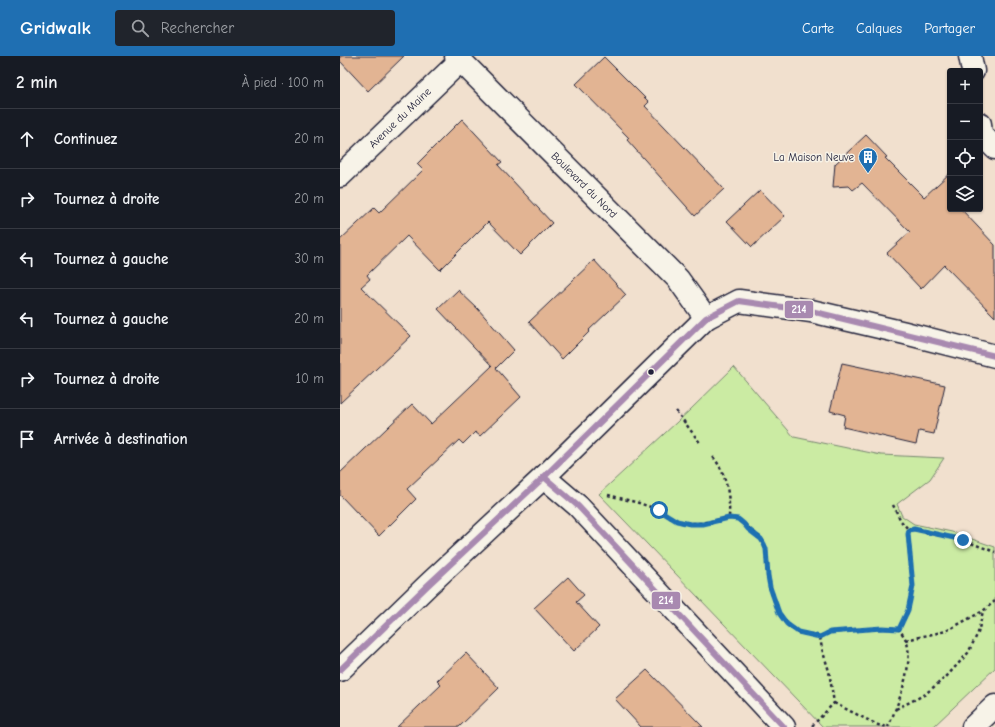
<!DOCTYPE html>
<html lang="fr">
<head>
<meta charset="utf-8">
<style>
  :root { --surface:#171b24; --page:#20242c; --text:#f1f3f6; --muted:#9ea1a6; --line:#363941; --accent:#1f6fb2 }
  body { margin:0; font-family:"Comic Neue",sans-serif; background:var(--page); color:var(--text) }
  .controls { position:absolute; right:12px; top:12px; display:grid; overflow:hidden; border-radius:4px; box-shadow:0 1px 3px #0004 }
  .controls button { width:36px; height:36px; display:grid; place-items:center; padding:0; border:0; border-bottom:1px solid var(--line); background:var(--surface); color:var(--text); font:20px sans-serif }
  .stop { position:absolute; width:12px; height:12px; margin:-9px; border:3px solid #1f6fb2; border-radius:50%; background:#fff }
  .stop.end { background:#1f6fb2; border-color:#fff; box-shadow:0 1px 4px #0008 }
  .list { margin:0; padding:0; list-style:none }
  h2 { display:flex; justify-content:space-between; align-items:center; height:52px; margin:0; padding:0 16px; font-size:17px }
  h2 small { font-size:13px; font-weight:400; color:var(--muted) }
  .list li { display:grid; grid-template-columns:26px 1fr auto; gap:12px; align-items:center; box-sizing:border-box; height:60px; padding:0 16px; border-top:1px solid var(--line) }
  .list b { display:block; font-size:15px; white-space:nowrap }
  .list em { font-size:13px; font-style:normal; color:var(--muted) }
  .icon { flex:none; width:22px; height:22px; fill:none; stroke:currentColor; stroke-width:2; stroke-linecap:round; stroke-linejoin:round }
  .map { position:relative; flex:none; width:655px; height:671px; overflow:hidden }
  header { display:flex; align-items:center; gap:24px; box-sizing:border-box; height:56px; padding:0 20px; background:var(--accent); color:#fff }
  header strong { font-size:19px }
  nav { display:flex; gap:22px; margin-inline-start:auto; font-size:14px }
  .search { width:280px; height:36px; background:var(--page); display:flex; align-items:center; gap:10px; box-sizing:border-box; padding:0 14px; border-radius:4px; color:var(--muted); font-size:15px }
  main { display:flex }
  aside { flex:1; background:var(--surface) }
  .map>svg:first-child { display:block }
</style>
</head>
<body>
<header>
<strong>Gridwalk</strong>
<div class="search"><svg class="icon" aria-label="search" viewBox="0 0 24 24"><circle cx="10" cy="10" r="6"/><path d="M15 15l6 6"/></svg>Rechercher</div>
<nav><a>Carte</a><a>Calques</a><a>Partager</a></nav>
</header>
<main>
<aside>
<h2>2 min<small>À pied · 100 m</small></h2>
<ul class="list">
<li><svg class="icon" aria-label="ahead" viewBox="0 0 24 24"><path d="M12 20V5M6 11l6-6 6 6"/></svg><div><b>Continuez</b></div><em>20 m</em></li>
<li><svg class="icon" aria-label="right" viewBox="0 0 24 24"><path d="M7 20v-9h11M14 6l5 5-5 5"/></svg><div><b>Tournez à droite</b></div><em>20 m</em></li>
<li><svg class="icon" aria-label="left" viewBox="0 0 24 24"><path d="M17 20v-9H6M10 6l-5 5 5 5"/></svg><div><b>Tournez à gauche</b></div><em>30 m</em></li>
<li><svg class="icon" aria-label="left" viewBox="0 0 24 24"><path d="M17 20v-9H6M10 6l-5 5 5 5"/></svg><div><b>Tournez à gauche</b></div><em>20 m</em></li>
<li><svg class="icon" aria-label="right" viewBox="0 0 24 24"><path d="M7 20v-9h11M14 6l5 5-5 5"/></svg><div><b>Tournez à droite</b></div><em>10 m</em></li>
<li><svg class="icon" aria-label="arrive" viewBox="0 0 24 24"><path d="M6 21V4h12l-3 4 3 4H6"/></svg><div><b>Arrivée à destination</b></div></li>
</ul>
</aside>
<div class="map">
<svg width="655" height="671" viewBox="0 0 655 671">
  <rect width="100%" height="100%" fill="#f1e0ce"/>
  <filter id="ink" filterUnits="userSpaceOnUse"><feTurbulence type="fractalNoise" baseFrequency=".025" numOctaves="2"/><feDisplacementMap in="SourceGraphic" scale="8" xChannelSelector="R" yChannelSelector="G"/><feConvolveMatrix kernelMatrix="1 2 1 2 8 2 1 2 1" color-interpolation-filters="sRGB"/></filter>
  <g filter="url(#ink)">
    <polygon fill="#cbeba3" stroke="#76866f" points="394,311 454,381 541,399 604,402 590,423 557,448 562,460 574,468 612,476 655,491 655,612 593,671 483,671 259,438 350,354"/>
    <g fill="#e2b493" stroke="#22223b">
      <polygon points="0,0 64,0 28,35 0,5"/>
      <polygon points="264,1 309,46 305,50 384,133 355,160 287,84 289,82 236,28"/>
      <polygon points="122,63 162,106 158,109 212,167 180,199 148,166 100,214 67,180 27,219 30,223 21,231 71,280 0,347 0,184 34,152 39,157 83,114 77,108"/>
      <polygon points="526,79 547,101 545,102 584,141 610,117 610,153 621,153 655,189 655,261 604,209 581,233 547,197 570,176 522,127 513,134 509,130 493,131 495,108"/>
      <polygon points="420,134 445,160 412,191 387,165"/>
      <polygon points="254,204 286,239 249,274 250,275 222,303 189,266"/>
      <polygon points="118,234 138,253 174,294 156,312 181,341 140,380 135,376 123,388 119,384 67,433 76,443 39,480 0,439 0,417 72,348 91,368 152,310 98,253"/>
      <polygon points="502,307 605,329 594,378 579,375 576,388 503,371 505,359 490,355"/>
      <polygon points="228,521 244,539 236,546 259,571 234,595 194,552"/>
      <polygon points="126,597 159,632 119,671 57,671 101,629 97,625"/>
      <polygon points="307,614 363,671 301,671 275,643"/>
    </g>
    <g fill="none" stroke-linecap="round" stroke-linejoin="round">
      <defs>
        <g id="minor">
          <polyline points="116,0 338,223 366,262"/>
          <polyline points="630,0 633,15"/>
          <polyline points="640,68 641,78 655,92"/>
          <polyline points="0,120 120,5"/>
          <polyline points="204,421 238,450 444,671"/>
          <polyline points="0,614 88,529 204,421 366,262 399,245 471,255 565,277 655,300"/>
          <polyline points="633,671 655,650"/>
        </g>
      </defs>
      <use href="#minor" stroke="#22223b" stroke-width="25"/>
      <g stroke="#22223b" stroke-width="2.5" stroke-dasharray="3 3" stroke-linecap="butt">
        <polyline points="336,355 361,388"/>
        <path d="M 373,401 C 387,417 390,442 389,462"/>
        <polyline points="268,439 299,447 319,454 337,465 350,468 363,467 389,462 398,463 421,483 424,488 426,493 428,520 430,531 439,557 447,568 458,576 480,581 490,576 542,572 559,573 568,554 573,530 568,478 569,474 574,473 623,484 655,496"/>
        <polyline points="553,449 561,465 569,474"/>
        <polyline points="566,584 606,575 643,555 655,545"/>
        <polyline points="494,647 538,669 548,671"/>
        <polyline points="556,653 584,639 606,621 628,597 638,577 643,555"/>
        <polyline points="472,670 494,647 489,615 482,593 480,581"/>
        <path d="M 548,671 C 558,649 575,606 566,584 C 564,580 561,576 559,573"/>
      </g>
      <use href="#minor" stroke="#f7f3e8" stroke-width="22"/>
      <defs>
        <g id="bus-1">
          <polyline points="204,421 238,450 444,671"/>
          <polyline points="0,614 88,529 204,421 366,262 399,245 471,255 655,300"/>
        </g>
      </defs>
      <use href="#bus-1" stroke="#f7f3e8" stroke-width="9"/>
      <use href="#bus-1" stroke="#a889b0" stroke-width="6"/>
    </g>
  </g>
  <g fill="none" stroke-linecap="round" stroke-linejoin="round" filter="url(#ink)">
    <polyline stroke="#1f6fb2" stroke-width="5" points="319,454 337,465 350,468 363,468 389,462 398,463 404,468 408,473 421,483 424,488 426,493 428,520 430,531 439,557 447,568 458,576 480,581 490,576 542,572 559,573 568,554 573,530 568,478 569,474 574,473 623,484"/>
  </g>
  <defs>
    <symbol id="building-pin" viewBox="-11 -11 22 30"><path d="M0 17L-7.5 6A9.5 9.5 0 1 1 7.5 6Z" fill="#1f6fb2" stroke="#f7f3e8"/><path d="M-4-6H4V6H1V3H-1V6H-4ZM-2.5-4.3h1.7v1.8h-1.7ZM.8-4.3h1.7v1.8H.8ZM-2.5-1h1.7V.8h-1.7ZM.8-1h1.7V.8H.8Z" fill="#fff"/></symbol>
  </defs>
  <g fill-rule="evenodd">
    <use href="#building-pin" x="517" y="90" width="22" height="30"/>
  </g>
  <circle fill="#22223b" stroke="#f7f3e8" stroke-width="1.5" cx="311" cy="316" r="3.5"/>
  <g text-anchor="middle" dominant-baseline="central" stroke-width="3" stroke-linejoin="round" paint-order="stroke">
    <g font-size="11" fill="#22223b" stroke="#f7f3e8">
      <text transform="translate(60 62) rotate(-44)">Avenue du Maine</text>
      <text transform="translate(244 129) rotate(45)">Boulevard du Nord</text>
    </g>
    <g font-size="11" fill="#22223b" stroke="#f7f3e8" text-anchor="end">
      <text x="514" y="101">La Maison Neuve</text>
    </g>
  </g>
  <g stroke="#f7f3e8" stroke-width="1.5">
    <rect x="444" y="244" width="30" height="19" rx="4" fill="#a889b0"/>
    <rect x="311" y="535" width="30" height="19" rx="4" fill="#a889b0"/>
  </g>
  <g font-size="11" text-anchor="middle" font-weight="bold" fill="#fff">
    <text x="459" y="257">214</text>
    <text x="326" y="548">214</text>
  </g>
</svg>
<div class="controls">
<button>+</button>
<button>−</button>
<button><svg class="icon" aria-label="locate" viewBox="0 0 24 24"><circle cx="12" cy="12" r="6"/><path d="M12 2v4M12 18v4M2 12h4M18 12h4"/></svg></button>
<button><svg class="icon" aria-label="layers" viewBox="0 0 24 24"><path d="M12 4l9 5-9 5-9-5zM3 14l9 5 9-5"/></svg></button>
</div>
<div class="stop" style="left:319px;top:454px"></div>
<div class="stop end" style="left:623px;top:484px"></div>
</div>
</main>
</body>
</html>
